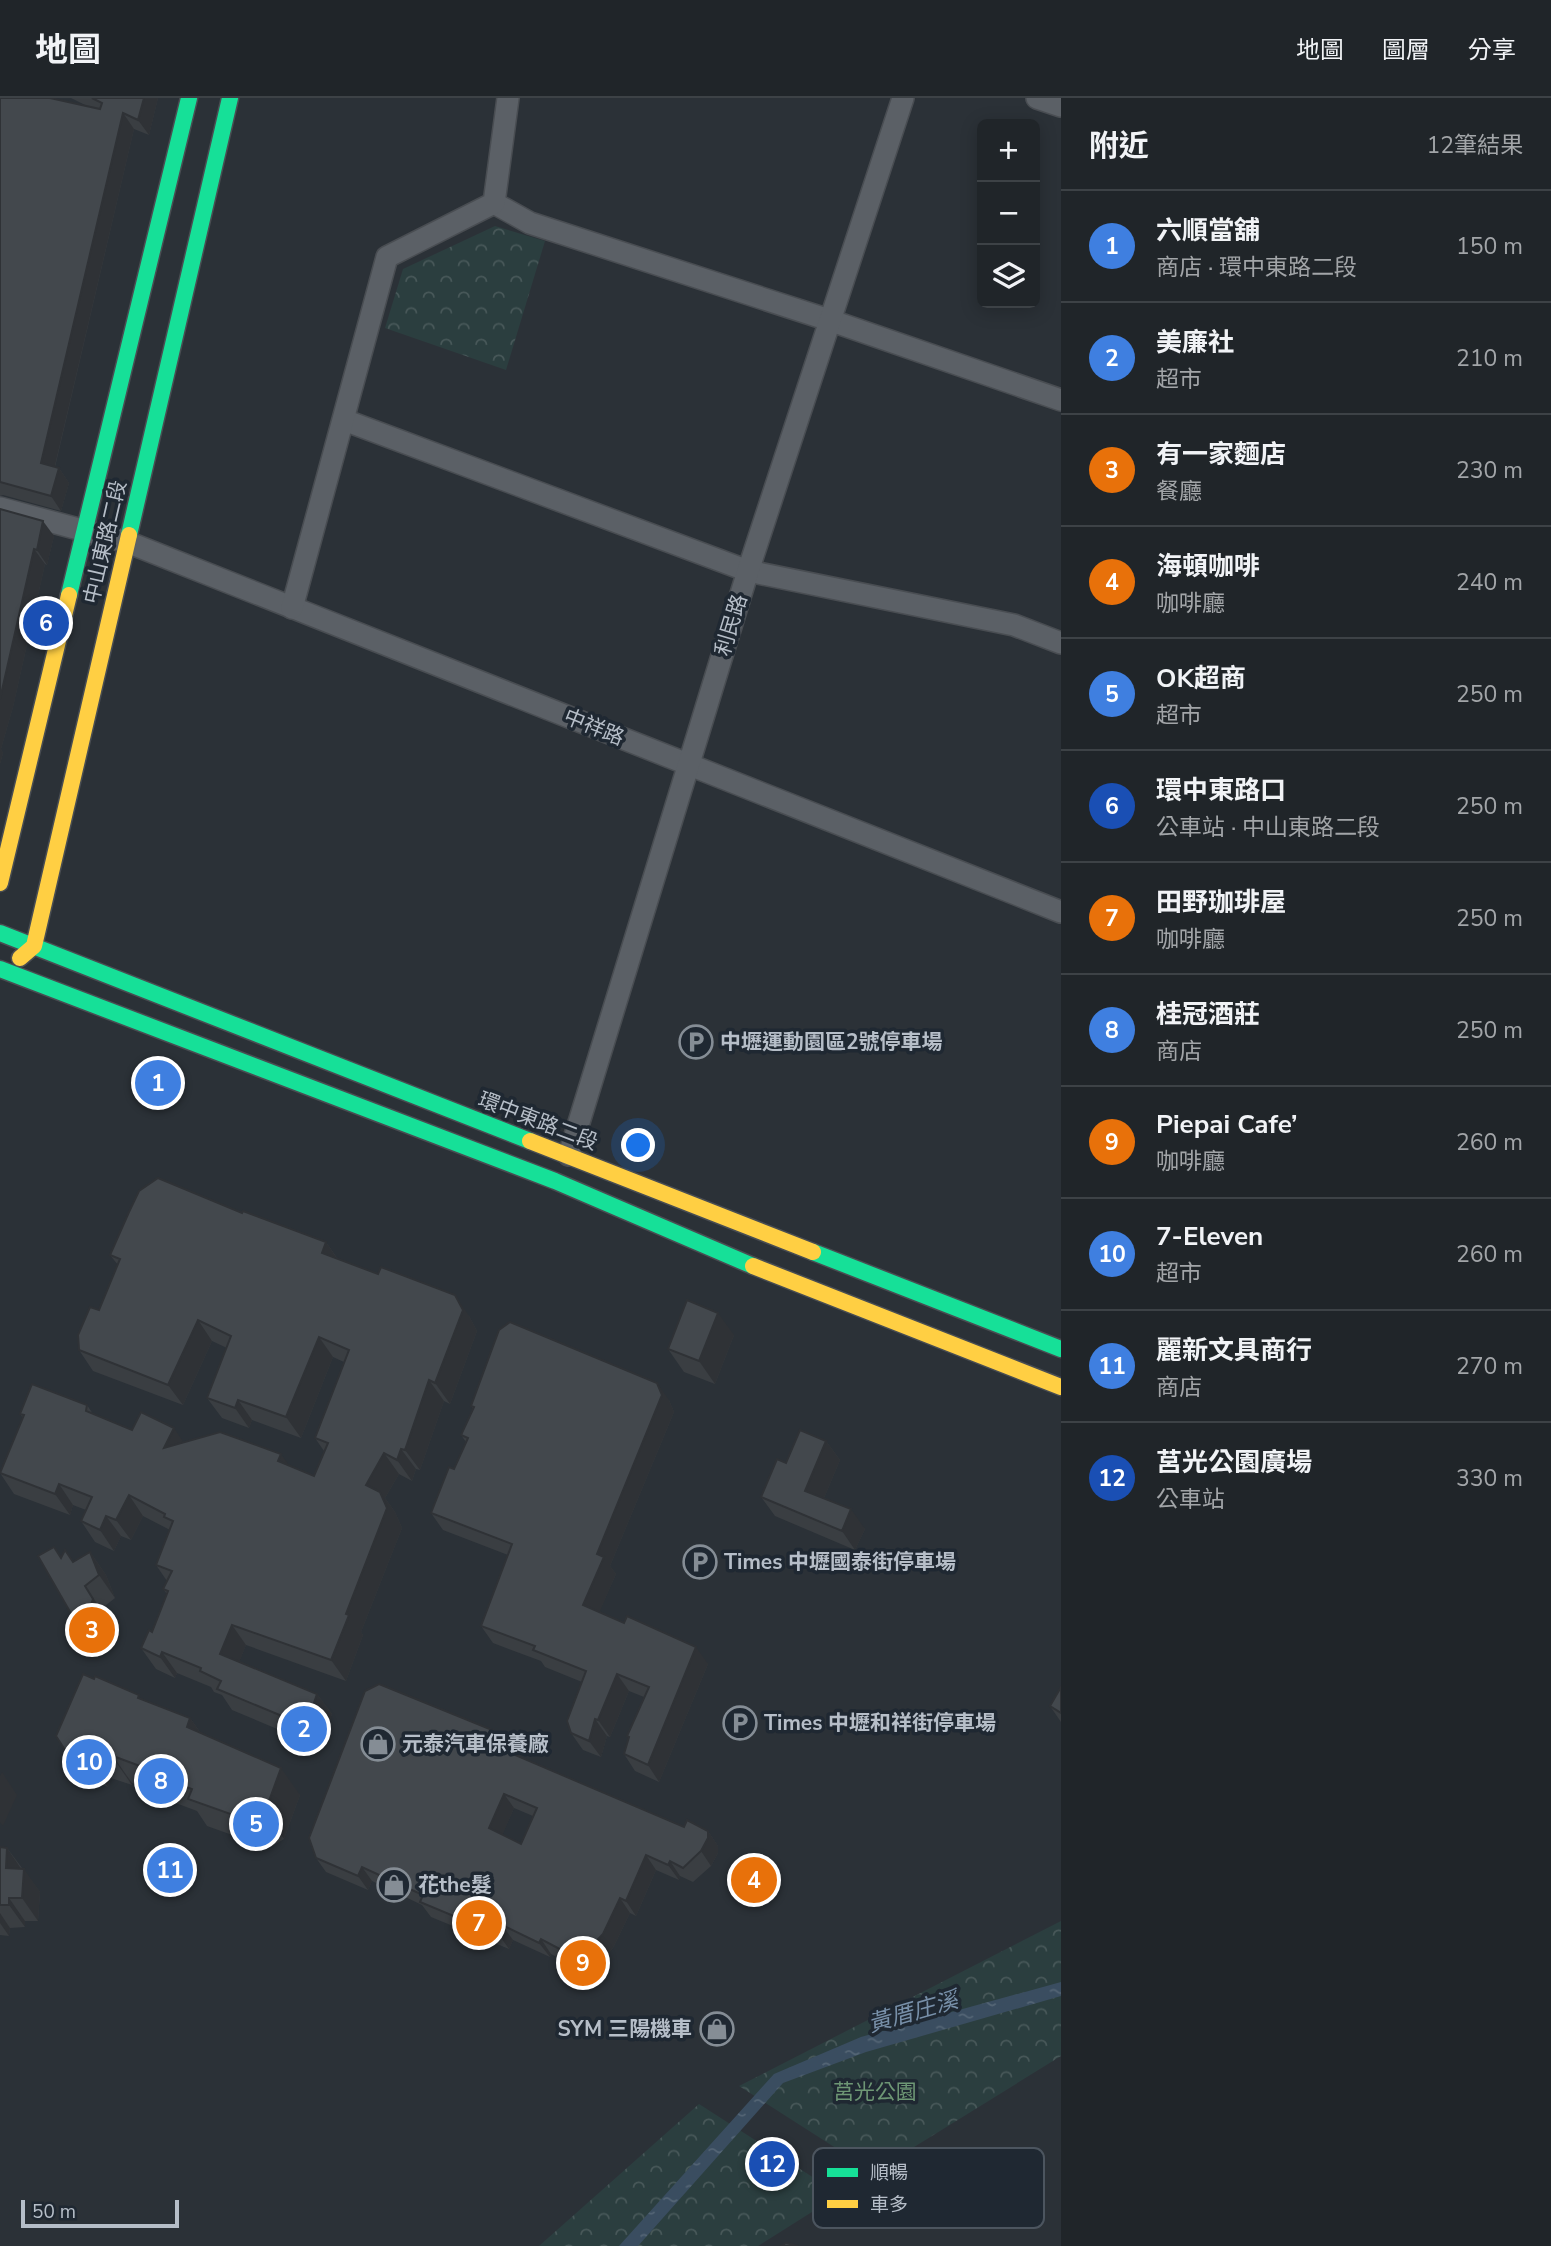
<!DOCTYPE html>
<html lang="zh-TW">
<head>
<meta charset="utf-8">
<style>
  :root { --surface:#202529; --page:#282d31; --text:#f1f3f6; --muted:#a2a5a8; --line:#3d4246; --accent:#bca0f2 }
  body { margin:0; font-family:"Nunito Sans","Noto Sans TC",sans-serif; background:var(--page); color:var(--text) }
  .controls { position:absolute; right:21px; top:21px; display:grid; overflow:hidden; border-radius:10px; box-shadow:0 4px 18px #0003 }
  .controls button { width:63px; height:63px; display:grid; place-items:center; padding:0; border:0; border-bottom:2px solid var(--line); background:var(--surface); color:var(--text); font:35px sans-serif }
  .scale { position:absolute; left:21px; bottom:18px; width:158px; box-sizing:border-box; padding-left:7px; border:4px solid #b6bec8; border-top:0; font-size:19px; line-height:24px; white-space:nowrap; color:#b6bec8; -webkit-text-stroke:5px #1f2832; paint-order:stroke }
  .you { position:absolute; left:639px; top:1048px; width:24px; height:24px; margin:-18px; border:5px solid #fff; border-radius:50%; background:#1a73e8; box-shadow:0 0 0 10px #1a73e833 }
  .badge { display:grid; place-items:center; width:46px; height:46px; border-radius:50%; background:var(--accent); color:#fff; font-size:23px; font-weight:700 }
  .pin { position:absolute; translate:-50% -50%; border:4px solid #fff; box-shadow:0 2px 7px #0006 }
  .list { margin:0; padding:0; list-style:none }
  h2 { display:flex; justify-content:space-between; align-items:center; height:91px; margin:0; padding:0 28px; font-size:30px }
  h2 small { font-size:23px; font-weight:400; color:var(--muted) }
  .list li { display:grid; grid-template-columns:46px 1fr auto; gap:21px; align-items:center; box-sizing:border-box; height:112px; padding:0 28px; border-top:2px solid var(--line) }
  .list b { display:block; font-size:26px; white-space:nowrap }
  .list p { margin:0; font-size:23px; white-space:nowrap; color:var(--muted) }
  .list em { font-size:23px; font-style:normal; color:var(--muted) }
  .icon { flex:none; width:38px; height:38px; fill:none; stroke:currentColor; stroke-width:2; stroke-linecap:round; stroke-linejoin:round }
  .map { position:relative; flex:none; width:1061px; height:2148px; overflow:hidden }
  header { display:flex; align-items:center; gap:42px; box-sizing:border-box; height:98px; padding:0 35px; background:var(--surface); border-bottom:2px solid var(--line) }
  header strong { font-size:33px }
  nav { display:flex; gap:38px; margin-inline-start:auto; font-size:24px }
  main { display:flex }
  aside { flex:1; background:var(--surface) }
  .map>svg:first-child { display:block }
</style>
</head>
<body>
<header>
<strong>地圖</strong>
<nav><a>地圖</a><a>圖層</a><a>分享</a></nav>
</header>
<main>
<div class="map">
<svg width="1061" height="2148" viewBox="0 0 1061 2148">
  <defs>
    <pattern id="park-crowns" width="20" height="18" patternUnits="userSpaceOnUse" patternTransform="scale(1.75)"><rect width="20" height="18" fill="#2b3e3f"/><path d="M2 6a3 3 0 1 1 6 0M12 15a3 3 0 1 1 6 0" fill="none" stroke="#485859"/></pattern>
    <pattern id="water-ripples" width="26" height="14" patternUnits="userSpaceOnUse" patternTransform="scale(1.75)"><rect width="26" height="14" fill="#3a4d60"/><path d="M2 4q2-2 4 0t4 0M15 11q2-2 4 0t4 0" fill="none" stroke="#546575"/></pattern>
  </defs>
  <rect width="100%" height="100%" fill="#2b3137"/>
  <g fill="url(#park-crowns)">
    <polygon points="495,128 545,143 506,272 385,230 403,171"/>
    <polygon points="1061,1823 1061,1958 885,2067 867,2070 739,1988"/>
    <polygon points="699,2006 828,2089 823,2107 758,2148 539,2148"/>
  </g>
  <polygon fill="url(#water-ripples)" points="1061,1884 1061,1898 866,1954 783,1985 638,2148 619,2148 774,1976 861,1939"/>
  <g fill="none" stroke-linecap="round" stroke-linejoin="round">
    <defs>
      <g id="street">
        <polyline points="1037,0 1061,8"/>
        <polyline points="494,105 530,125 829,222 1061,302"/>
        <polyline points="344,322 748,473 1014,527 1061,545"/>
        <polyline points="0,410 127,444 1061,814"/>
        <polyline points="292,510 387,159 494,105 508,0"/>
        <polyline points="569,1057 748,473 903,0"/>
      </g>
      <g id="fast">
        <polyline points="129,437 230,0"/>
        <polyline points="69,497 189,0"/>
        <polyline points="0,835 530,1043"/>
        <polyline points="0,871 555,1083 753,1168"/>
        <polyline points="813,1154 1061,1251"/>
      </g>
      <g id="slow">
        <polyline points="0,785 69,497"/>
        <polyline points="20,860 34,848 129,437"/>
        <polyline points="530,1043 813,1154"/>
        <polyline points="753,1168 1061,1289"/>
      </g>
    </defs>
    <use href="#street" stroke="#494d52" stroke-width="24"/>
    <use href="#fast" stroke="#494d52" stroke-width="19"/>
    <use href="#slow" stroke="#494d52" stroke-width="19"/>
    <use href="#street" stroke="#5b6066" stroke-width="21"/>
    <use href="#fast" stroke="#16e098" stroke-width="16"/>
    <use href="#slow" stroke="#ffcf43" stroke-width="16"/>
  </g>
  <g fill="#3a3e42" fill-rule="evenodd">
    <polygon points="0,0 89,9 71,0 158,0 149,37 134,31 55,369 59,370 69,385 61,413 3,397 0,398"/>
    <polygon points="0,411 54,438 47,467 45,466 13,609 1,651 3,655 0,666"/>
    <polygon points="242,1115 326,1144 337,1160 469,1218 477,1233 450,1306 444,1303 420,1372 416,1371 412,1383 399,1376 385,1400 395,1414 402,1430 361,1534 363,1537 346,1583 246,1547 239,1564 317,1596 332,1616 320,1649 232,1612 222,1597 214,1594 211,1589 177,1575 175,1580 156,1571 141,1550 152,1534 167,1496 163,1491 167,1483 156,1467 170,1432 143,1418 131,1442 121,1438 114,1453 95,1444 81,1423 86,1412 73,1407 70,1417 14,1396 0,1375 23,1320 20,1316 87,1307 93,1316 132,1332 289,1368 314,1378 324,1353 315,1340 344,1264 333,1259 301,1340 252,1322 249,1330 222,1320 207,1300 227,1250 212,1243 183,1307 93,1273 79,1252 99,1212 118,1167 110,1157"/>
    <polygon points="734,1237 715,1286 684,1274 668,1251"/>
    <polygon points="669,1302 674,1314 610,1468 616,1476 599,1514 708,1566 659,1684 635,1673 624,1656 629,1641 627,1638 644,1599 629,1593 610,1639 607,1638 601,1659 583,1652 571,1635 582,1584 545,1569 541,1563 493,1545 481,1528 508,1457 443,1432 431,1415 454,1371 466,1344 461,1337 473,1311 471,1308"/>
    <polygon points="826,1343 840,1362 824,1400 865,1431 855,1452 775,1418 761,1399 786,1365"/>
    <polygon points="90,1454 106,1477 115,1500 101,1511 109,1523 106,1533 89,1542 73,1519 62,1460 73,1464"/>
    <polygon points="1061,1589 1061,1624 1050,1608"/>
    <polygon points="142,1602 190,1620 200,1634 300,1697 284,1741 269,1750 207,1728 197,1713 173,1704 169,1699 132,1685 132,1687 111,1680 108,1689 84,1679 65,1652"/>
    <path d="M 507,1638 L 517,1653 L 515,1657 L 684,1729 L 708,1733 L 718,1748 L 718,1755 L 711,1768 L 693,1784 L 680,1778 L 679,1782 L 656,1772 L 636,1818 L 630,1815 L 613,1850 L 594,1872 L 587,1867 L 582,1872 L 551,1856 L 550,1859 L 513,1842 L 509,1851 L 431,1819 L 422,1807 L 372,1783 L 368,1792 L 326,1774 L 316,1760 ZM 514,1710 L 533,1718 L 521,1746 L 502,1737 Z"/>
    <polygon points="0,1749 7,1750 40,1794 38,1823 25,1823 25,1829 10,1830 9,1838 0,1837"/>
  </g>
  <g fill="#2f3236">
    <polygon points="144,0 158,0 149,37 138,22"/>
    <polygon points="123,15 134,31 52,380 41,365"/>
    <polygon points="59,370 69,385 61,413 51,398"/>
    <polygon points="43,423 54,438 47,467 37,452"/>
    <polygon points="34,451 45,466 13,609 1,651 3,655 0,666 0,601"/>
    <polygon points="326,1144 340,1165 322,1155"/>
    <polygon points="455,1197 469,1218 477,1233 450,1306 435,1285"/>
    <polygon points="718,1215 734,1237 715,1286 699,1263"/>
    <polygon points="198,1222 212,1243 183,1307 168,1287"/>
    <polygon points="319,1239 333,1259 301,1340 286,1319"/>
    <polygon points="429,1282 444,1303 420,1372 405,1352"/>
    <polygon points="657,1285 669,1302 674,1314 610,1468 616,1476 595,1524 583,1507 597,1456"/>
    <polygon points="238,1302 252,1322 249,1330 235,1310"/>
    <polygon points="174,1330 188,1351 164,1350"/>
    <polygon points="826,1343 840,1362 819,1412 805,1393"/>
    <polygon points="401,1351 416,1371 412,1383 397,1362"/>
    <polygon points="384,1355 399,1376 385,1400 395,1414 402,1430 361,1534 363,1537 346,1583 331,1562 346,1516 366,1387"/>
    <polygon points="281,1356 295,1376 278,1363"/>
    <polygon points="59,1386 73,1407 70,1417 55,1396"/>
    <polygon points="129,1397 143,1418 131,1442 116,1422"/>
    <polygon points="851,1411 865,1431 855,1452 842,1433"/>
    <polygon points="106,1418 121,1438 114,1453 100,1432"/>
    <polygon points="90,1454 106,1477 115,1500 99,1477"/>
    <polygon points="85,1488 109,1523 106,1533 90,1510"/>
    <polygon points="232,1527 246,1547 234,1577 220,1556"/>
    <polygon points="696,1549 708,1566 659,1684 648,1667"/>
    <polygon points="162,1554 177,1575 175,1580 160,1559"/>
    <polygon points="617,1576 629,1593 610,1639 598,1622"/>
    <polygon points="317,1596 332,1616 320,1649 306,1628"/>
    <polygon points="190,1620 209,1647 187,1629"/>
    <polygon points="595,1621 607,1638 601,1659 589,1643"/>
    <polygon points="507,1638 517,1653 511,1665 501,1651"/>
    <polygon points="92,1653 111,1680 108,1689 89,1662"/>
    <polygon points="113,1658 132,1685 132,1687 113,1660"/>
    <polygon points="281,1670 300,1697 284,1741 265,1714"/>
    <polygon points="2,1674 17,1697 3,1728 0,1724 0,1678"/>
    <polygon points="504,1696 514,1710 499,1745 489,1730"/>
    <polygon points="708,1733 718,1748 718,1755 711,1768 701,1753"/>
    <polygon points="7,1750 22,1772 6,1770"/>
    <polygon points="646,1757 656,1772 636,1818 626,1803"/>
    <polygon points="670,1763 680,1778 679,1782 668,1767"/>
    <polygon points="362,1769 372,1783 368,1792 358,1778"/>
    <polygon points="24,1771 40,1794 38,1823 22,1800"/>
    <polygon points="9,1800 25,1823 25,1829 9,1807"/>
    <polygon points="620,1800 630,1815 613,1850 594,1872 583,1857"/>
    <polygon points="0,1815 10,1830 9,1838 0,1825"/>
    <polygon points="502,1827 513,1842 509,1851 499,1837"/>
    <polygon points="541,1841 551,1856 550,1859 539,1845"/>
  </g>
  <g fill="#43484d" stroke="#2f3236" stroke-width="2" fill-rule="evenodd">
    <polygon points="0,0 50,0 100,11 102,5 92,0 144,0 138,22 123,15 41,365 59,370 51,398 0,384"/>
    <polygon points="0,411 43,423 37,452 34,451 0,601"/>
    <polygon points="158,1080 242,1115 243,1113 326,1144 322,1155 378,1176 381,1169 455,1197 463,1212 435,1285 429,1282 405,1352 401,1351 397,1362 384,1355 366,1387 380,1394 387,1410 346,1516 349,1517 331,1562 232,1527 220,1556 317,1596 306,1628 217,1591 221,1583 200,1573 201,1570 162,1554 160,1559 141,1550 149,1532 152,1534 168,1493 163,1491 172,1473 156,1467 173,1423 164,1419 165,1416 129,1397 116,1422 106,1418 100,1432 81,1423 92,1399 59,1386 55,1396 0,1375 24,1317 20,1316 32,1286 87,1307 86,1313 132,1332 141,1314 174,1330 164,1350 220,1334 281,1356 278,1363 314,1378 328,1345 315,1340 349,1252 319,1239 286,1319 238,1302 235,1310 207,1300 231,1238 198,1222 168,1287 79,1252 78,1237 90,1209 99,1212 120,1161 110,1157 129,1114 139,1093"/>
    <polygon points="687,1202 718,1215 699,1263 668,1251"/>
    <polygon points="510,1224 657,1285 662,1297 597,1456 604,1459 583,1507 624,1525 627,1518 696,1549 648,1667 624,1656 629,1639 627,1638 649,1589 617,1576 598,1622 595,1621 589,1643 571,1635 567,1623 586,1573 533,1552 535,1548 481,1528 512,1446 431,1415 449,1369 454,1371 468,1340 461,1337 474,1309 471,1308 499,1232"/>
    <polygon points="800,1332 826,1343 805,1393 851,1411 842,1433 761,1399 777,1361 786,1365"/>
    <polygon points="54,1449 61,1460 65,1452 73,1464 90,1454 99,1477 85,1488 93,1501 90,1510 73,1519 38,1458"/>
    <polygon points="83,1576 94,1581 95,1578 139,1597 138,1600 190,1620 187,1629 281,1670 265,1714 250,1723 188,1701 192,1691 154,1677 156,1674 113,1658 113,1660 92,1653 89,1662 65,1652 56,1638"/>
    <path d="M 379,1586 L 507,1638 L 501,1651 L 684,1729 L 687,1722 L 708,1733 L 708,1740 L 701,1753 L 683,1770 L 670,1763 L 668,1767 L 646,1757 L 626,1803 L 620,1800 L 603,1836 L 583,1857 L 577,1853 L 571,1857 L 541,1841 L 539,1845 L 502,1827 L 499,1837 L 420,1804 L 423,1797 L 362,1769 L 358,1778 L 316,1760 L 309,1740 L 365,1593 ZM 504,1696 L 537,1710 L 521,1746 L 489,1730 Z"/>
    <polygon points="1061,1589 1061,1615 1050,1608"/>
    <polygon points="0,1749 7,1750 6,1770 24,1771 22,1800 9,1800 9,1807 0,1807"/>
    <polygon points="786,2145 798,2148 781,2148"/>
  </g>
  <defs>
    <symbol id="parking-ring" viewBox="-11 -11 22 22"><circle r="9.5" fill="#1f2832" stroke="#858d95" stroke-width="1.5"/><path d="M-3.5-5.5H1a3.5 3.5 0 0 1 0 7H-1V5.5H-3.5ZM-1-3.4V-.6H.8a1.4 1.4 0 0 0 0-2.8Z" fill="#858d95"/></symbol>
    <symbol id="shop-ring" viewBox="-11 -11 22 22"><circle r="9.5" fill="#1f2832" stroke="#858d95" stroke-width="1.5"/><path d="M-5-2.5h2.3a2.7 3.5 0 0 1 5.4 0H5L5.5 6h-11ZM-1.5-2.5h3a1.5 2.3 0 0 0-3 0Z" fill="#858d95"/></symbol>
  </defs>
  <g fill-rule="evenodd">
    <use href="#parking-ring" x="677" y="925" width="38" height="38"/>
    <use href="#parking-ring" x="681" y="1445" width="38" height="38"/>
    <use href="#parking-ring" x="721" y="1606" width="38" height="38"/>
    <use href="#shop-ring" x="359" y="1627" width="38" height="38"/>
    <use href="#shop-ring" x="375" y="1768" width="38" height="38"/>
    <use href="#shop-ring" x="698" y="1912" width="38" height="38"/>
  </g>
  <g text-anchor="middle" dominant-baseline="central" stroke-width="7" stroke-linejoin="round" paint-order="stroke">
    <g font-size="21" fill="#b6bec8" stroke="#1f2832">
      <text transform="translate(105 444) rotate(-77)">中山東路二段</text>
      <text transform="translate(731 527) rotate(-73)">利民路</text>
      <text transform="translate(594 629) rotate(22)">中祥路</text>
      <text transform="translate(538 1023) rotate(21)">環中東路二段</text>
    </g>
    <g font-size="21" font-weight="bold" fill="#b6bec8" stroke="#1f2832" text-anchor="start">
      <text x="720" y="944">中壢運動園區2號停車場</text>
      <text x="724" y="1464">Times 中壢國泰街停車場</text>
      <text x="764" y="1625">Times 中壢和祥街停車場</text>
      <text x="402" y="1646">元泰汽車保養廠</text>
      <text x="418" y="1787">花the髮</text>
      <text x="692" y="1931" text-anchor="end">SYM 三陽機車</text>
    </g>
    <g font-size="21" fill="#6e9775" stroke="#1f2832">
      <text x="875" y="1994">莒光公園</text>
    </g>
    <g font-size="23" font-style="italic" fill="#7890a9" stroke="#1f2832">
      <text transform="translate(913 1914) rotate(-16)">黃厝庄溪</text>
    </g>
  </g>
  <rect x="813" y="2050" width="231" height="80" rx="10" fill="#1f2832" stroke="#4c555f" stroke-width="2"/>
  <rect x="827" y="2070" width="31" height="9" fill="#16e098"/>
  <rect x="827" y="2102" width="31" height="8" fill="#ffcf43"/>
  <g font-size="19" fill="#b6bec8">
    <text x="870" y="2081">順暢</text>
    <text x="870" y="2113">車多</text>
  </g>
</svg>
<div class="controls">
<button>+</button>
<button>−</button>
<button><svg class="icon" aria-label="layers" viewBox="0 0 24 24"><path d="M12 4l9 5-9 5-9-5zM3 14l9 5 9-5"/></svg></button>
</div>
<div class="scale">50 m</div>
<div class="you"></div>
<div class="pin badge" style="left:158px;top:985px;background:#3f7fe0">1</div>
<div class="pin badge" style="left:304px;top:1631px;background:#3f7fe0">2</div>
<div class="pin badge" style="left:92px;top:1532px;background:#e8710a">3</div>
<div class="pin badge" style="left:754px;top:1782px;background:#e8710a">4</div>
<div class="pin badge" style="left:256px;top:1726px;background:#3f7fe0">5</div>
<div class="pin badge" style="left:46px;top:525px;background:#1a4fb4">6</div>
<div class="pin badge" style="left:479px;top:1825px;background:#e8710a">7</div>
<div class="pin badge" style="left:161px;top:1683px;background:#3f7fe0">8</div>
<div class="pin badge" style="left:583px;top:1865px;background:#e8710a">9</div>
<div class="pin badge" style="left:89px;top:1664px;background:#3f7fe0">10</div>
<div class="pin badge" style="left:170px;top:1772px;background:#3f7fe0">11</div>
<div class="pin badge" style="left:772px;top:2066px;background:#1a4fb4">12</div>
</div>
<aside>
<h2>附近<small>12筆結果</small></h2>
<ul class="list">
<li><span class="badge" style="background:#3f7fe0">1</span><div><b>六順當舖</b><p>商店 · 環中東路二段</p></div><em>150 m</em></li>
<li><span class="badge" style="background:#3f7fe0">2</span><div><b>美廉社</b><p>超市</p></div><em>210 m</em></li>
<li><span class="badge" style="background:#e8710a">3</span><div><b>有一家麵店</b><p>餐廳</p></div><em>230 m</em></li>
<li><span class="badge" style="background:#e8710a">4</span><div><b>海頓咖啡</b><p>咖啡廳</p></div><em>240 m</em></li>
<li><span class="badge" style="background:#3f7fe0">5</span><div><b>OK超商</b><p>超市</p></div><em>250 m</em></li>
<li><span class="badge" style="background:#1a4fb4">6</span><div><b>環中東路口</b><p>公車站 · 中山東路二段</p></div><em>250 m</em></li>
<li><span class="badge" style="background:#e8710a">7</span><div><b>田野珈琲屋</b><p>咖啡廳</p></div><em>250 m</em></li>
<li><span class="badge" style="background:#3f7fe0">8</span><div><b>桂冠酒莊</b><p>商店</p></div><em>250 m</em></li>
<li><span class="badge" style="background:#e8710a">9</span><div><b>Piepai Cafe’</b><p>咖啡廳</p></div><em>260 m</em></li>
<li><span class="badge" style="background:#3f7fe0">10</span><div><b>7-Eleven</b><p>超市</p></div><em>260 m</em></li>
<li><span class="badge" style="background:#3f7fe0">11</span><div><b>麗新文具商行</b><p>商店</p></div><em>270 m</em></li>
<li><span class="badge" style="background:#1a4fb4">12</span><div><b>莒光公園廣場</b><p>公車站</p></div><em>330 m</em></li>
</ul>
</aside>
</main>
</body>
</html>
